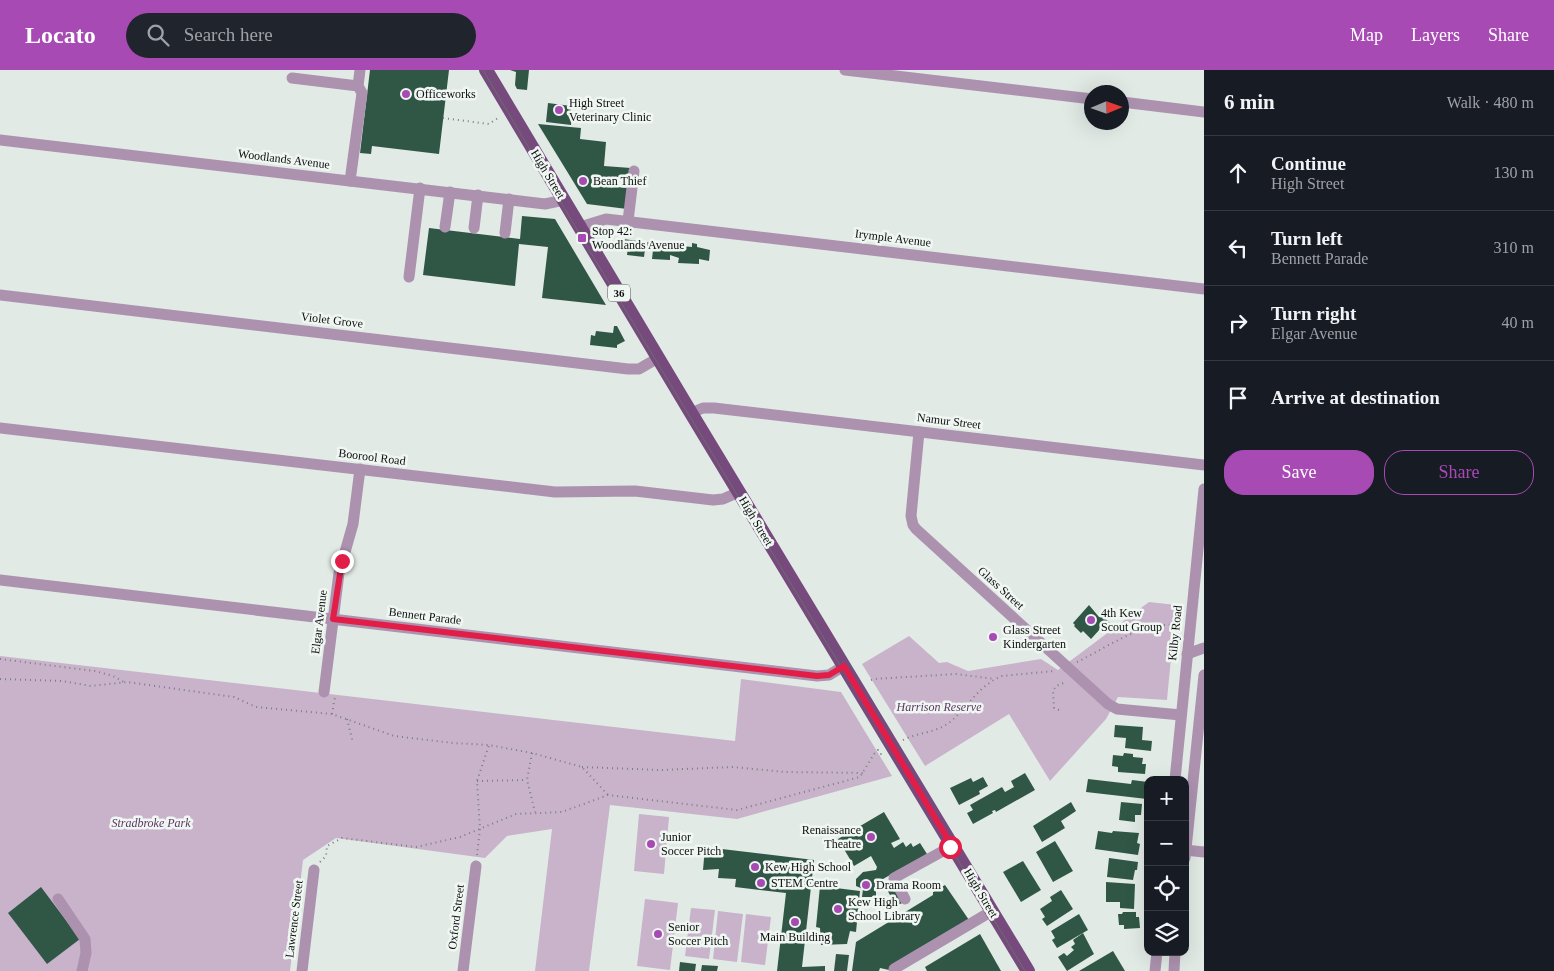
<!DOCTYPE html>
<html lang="en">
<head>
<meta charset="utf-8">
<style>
  :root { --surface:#171b24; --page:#20242c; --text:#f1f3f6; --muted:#9ea1a6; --line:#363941; --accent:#a74ab4 }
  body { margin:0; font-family:Georgia,serif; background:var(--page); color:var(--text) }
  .controls { position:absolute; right:15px; bottom:15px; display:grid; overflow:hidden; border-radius:10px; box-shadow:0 5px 20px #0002 }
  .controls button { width:45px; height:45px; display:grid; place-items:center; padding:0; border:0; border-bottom:1px solid var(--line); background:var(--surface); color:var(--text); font:25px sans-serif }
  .compass { position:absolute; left:1084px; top:15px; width:45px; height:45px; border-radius:50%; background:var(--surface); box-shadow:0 5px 20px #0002; rotate:88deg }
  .stop { position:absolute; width:15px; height:15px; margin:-11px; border:4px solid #e11d48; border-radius:50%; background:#fff }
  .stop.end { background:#e11d48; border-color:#fff; box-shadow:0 1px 5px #0008 }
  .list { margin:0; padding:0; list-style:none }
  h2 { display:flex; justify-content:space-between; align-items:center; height:65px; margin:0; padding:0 20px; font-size:21px }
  h2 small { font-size:16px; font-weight:400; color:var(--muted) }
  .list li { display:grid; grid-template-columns:32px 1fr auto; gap:15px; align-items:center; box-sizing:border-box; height:75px; padding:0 20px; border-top:1px solid var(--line) }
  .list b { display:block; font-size:19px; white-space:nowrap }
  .list p { margin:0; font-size:16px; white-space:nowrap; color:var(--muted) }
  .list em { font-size:16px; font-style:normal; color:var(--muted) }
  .actions { display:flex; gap:10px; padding:15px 20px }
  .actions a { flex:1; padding:11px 0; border:1px solid var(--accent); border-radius:20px; text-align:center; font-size:18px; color:var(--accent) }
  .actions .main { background:var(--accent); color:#fff }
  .icon { flex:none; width:28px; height:28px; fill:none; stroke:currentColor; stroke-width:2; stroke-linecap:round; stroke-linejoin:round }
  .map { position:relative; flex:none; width:1204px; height:901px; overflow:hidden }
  header { display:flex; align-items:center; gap:30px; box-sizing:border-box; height:70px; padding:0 25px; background:var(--accent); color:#fff }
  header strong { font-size:24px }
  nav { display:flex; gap:28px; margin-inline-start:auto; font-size:18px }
  .search { width:350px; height:45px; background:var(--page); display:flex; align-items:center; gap:12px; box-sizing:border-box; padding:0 18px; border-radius:28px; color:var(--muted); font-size:19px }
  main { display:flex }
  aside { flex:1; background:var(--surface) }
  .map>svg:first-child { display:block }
</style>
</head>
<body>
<header>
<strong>Locato</strong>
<div class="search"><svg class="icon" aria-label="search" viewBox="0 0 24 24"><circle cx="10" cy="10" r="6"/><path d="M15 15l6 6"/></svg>Search here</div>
<nav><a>Map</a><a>Layers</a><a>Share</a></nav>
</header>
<main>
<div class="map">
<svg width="1204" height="901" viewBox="0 0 1204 901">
  <rect width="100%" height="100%" fill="#e2eae6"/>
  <g fill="#c8b3cb">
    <polygon points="1149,532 1176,535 1167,630 1118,627 1106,649 1050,711 1009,644 925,696 862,594 909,566 939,593 947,592 968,601 1041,589 1058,600"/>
    <polygon points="0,586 735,671 741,609 841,622 892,706 737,749 610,735 589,901 535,901 552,759 507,766 485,788 336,768 303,790 290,901 0,901"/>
    <polygon points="639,744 669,747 664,804 634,801"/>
    <polygon points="645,829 678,833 670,900 637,896"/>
    <polygon points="691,838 715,840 709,889 685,886"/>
    <polygon points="718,841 743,844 737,892 713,889"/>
    <polygon points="746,844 771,847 765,895 741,892"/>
  </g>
  <g fill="#305746">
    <polygon points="370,0 449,0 439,84 372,76 371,84 360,83"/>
    <polygon points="510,0 529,0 527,20 517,19 515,15 516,2"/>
    <polygon points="548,33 571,36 570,45 572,45 571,55 546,52"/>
    <polygon points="538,54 581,58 580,69 606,72 604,96 631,98 630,108 617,107 616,117 630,118 627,139 587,134"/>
    <polygon points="522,146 555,149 606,235 542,228 548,177 519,174 515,216 423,205 429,158 520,169"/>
    <polygon points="623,169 675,176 675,179 682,180 682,176 692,177 692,173 697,174 697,177 710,180 709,191 699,189 699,194 678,193 679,188 670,185 670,190 652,189 653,180 645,179 644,187 627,185 628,177 622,176"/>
    <polygon points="614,256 617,256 625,271 617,275 617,278 590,275 591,265 595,266 596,261 613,263"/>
    <polygon points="1089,535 1099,547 1101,545 1112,555 1106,562 1101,558 1091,569 1083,561 1081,563 1074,556 1075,555 1073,553"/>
    <polygon points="1115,655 1143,657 1142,670 1152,671 1151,681 1125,678 1126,668 1114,667"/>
    <polygon points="1124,683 1133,684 1133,687 1143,688 1142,694 1146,694 1145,704 1118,702 1118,697 1112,696 1113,685 1123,686"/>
    <polygon points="1025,703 1035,720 996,742 995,740 992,741 993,743 973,754 967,743 973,740 970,735 1002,717 1005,722 1014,717 1011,711"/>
    <polygon points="983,707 988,716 979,721 980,724 959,735 950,718 971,708 973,712"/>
    <polygon points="1088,709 1131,714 1132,710 1148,712 1147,729 1086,722"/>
    <polygon points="1071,732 1076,741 1061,751 1065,758 1042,772 1033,756"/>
    <polygon points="1121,732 1142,734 1141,745 1135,745 1135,752 1119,750"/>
    <polygon points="884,742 900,769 891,773 894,778 903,772 906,777 911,773 913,777 920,773 927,784 876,813 876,827 862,827 863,819 856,816 856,809 863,802 876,800 877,797 871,786 854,796 838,769"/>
    <polygon points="1098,761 1112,763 1113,761 1139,763 1137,773 1140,774 1138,785 1095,779"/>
    <polygon points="1055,771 1073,801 1053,812 1036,782"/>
    <polygon points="705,777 814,790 802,897 825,896 825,901 777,901 786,823 735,817 736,809 718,808 719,799 703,800"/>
    <polygon points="1109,788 1138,792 1137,800 1135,800 1133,810 1107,807"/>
    <polygon points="1023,791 1041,820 1021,832 1003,802"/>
    <polygon points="891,812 902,833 896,836 885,816"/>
    <polygon points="1106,812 1135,814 1134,839 1120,838 1120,832 1106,832"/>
    <polygon points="945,815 969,850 889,900 880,898 879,901 852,901 856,872 933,825 933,822"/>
    <polygon points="820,816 860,821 856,862 850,861 847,874 821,875 820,858 816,857"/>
    <polygon points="41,817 80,869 47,894 8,843"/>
    <polygon points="1061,820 1073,839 1047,856 1042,849 1045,847 1040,839 1052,831 1050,827"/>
    <polygon points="1123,842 1136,842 1136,847 1139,847 1140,858 1124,859 1124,855 1119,855 1118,844 1122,844"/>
    <polygon points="1079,844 1088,860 1057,878 1052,870 1055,868 1051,861"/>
    <polygon points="1083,863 1094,884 1067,901 1058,887 1064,883 1067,886 1074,880 1071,877 1075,874 1073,870"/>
    <polygon points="980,864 1001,901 927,901 925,897"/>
    <polygon points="1113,881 1125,901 1079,901"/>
    <polygon points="836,884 849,885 847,901 834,901"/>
    <polygon points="680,892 696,894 695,901 679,901"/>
    <polygon points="702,895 718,896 717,901 701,901"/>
  </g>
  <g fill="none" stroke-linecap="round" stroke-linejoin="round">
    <g stroke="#7a7f7c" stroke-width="2" stroke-dasharray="1 4" stroke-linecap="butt">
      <polyline points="443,48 489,54 498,48"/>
      <polyline points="0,589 95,601 113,606 124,612"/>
      <path d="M 1077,592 C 1110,576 1140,552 1179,555"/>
      <polyline points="0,609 62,611 91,616 127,612 234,627 256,637 332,644 394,666 453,673 489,675 532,683 582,697 608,725"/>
      <polyline points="871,610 874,609 956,604 995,609"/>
      <polyline points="1059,640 1054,638 1053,621 1056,616 1066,612"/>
      <polyline points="332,644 335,627"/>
      <polyline points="347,649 353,673"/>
      <path d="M 903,670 C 919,662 936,663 950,652 C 968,637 979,615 1002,606 L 1054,601"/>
      <polyline points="532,683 527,710 535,742"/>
      <polyline points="582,697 660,700 733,697 785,702 864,703"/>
      <polyline points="477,711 527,710"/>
      <polyline points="477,785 480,759 477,711 489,675"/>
      <polyline points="320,792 326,786 327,776 342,768 416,777 460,767 516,744 562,742 608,725 737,740 860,707 874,684 878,680 881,684 883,683"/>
    </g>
    <g stroke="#ac92af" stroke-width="11">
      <polyline points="845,0 1092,29"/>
      <polyline points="292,8 358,16 362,23 350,111"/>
      <polyline points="358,16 360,0"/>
      <polyline points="1122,32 1204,42"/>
      <polyline points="0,70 545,134 564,130"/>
      <polyline points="628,151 634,101"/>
      <polyline points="445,157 450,122"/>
      <polyline points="580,157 606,149 1204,219"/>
      <polyline points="474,158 478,125"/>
      <polyline points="505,163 509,129"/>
      <polyline points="409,207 420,118"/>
      <polyline points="0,225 628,299 639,299 658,288"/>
      <polyline points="691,343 703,338 714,338 1204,395"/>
      <polyline points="0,358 555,422 635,421 713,430 723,429 739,422"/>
      <polyline points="919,362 911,446 913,455 916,459 1108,634 1117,639 1181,645"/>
      <polyline points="0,510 817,606 829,605 844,596"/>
      <polyline points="1187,584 1204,578"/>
      <polyline points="324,622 339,503 353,454 360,399"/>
      <polyline points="1175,710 1204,419"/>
      <polyline points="1185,780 1204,782"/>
      <polyline points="1185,788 1204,605"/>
      <polyline points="58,829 85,869 86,883 82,901"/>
      <polyline points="905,829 894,808 952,776"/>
      <polyline points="894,899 992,841"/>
      <polyline points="302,901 314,800"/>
      <polyline points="463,901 476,796"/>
      <polyline points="1155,901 1157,882"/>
      <polyline points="1174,901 1175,882"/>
    </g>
    <polyline stroke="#774a7d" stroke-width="14" points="486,0 691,343 1028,901"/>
    <polyline stroke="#696e6c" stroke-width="1" points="483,0 582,168 1025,901"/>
  </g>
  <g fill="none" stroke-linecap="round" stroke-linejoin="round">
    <polyline stroke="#e11d48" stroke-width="6" points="342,491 333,549 817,606 829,605 844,596 952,776 950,777"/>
  </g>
  <g fill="#a74ab4" stroke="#f0f7f3" stroke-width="2">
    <circle cx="406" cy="24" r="5"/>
    <circle cx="559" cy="40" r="5"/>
    <circle cx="583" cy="111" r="5"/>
    <rect x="577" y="163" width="10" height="10" rx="2.5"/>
    <circle cx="1091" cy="550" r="5"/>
    <circle cx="993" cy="567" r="5"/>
    <circle cx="871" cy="767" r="5"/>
    <circle cx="651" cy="774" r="5"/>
    <circle cx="755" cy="797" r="5"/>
    <circle cx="761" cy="813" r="5"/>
    <circle cx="866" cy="815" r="5"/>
    <circle cx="838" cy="839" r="5"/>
    <circle cx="795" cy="852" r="5"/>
    <circle cx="658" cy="864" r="5"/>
  </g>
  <g text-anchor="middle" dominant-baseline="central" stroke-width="5" stroke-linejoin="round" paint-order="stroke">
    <rect fill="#f0f7f3" stroke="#515553" stroke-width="1" x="608" y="214.5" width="22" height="17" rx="4"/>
    <g font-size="11" font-weight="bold" fill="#0d0f0e">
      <text x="619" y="223">36</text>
    </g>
    <g font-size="12" fill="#0d0f0e" stroke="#f0f7f3" text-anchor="start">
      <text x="416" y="24">Officeworks</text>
      <text x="569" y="33">High Street<tspan x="569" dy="14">Veterinary Clinic</tspan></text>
      <text x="593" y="111">Bean Thief</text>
      <text x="592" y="161">Stop 42:<tspan x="592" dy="14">Woodlands Avenue</tspan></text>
      <text x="1101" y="543">4th Kew<tspan x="1101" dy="14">Scout Group</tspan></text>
      <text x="1003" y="560">Glass Street<tspan x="1003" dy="14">Kindergarten</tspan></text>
      <text x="861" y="760" text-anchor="end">Renaissance<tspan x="861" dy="14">Theatre</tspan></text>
      <text x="661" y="767">Junior<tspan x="661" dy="14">Soccer Pitch</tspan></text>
      <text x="765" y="797">Kew High School</text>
      <text x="771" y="813">STEM Centre</text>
      <text x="876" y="815">Drama Room</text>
      <text x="848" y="832">Kew High<tspan x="848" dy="14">School Library</tspan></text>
      <text x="668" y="857">Senior<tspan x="668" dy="14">Soccer Pitch</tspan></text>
      <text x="795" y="867" text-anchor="middle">Main Building</text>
    </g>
    <g font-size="12" fill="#0d0f0e" stroke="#f0f7f3">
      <text transform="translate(284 89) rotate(7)">Woodlands Avenue</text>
      <text transform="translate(548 104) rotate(59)">High Street</text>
      <text transform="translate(893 168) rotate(7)">Irymple Avenue</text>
      <text transform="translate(332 250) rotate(7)">Violet Grove</text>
      <text transform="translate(949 351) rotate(7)">Namur Street</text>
      <text transform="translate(372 387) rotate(7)">Boorool Road</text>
      <text transform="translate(756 451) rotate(59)">High Street</text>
      <text transform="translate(1001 518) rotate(42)">Glass Street</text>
      <text transform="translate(425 546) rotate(7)">Bennett Parade</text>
      <text transform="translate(319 552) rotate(-83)">Elgar Avenue</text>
      <text transform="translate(1175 563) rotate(-84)">Kilby Road</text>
      <text transform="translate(981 823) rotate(59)">High Street</text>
      <text transform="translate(456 847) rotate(-83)">Oxford Street</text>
      <text transform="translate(294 849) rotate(-83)">Lawrence Street</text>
    </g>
    <g font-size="12" font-style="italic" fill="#5c3661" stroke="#f0f7f3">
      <text x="939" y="637">Harrison Reserve</text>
      <text x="151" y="753">Stradbroke Park</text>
    </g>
  </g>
</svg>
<div class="controls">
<button>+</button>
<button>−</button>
<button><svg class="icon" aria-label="locate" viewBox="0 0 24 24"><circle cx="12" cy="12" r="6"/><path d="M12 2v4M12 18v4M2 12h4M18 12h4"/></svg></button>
<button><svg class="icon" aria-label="layers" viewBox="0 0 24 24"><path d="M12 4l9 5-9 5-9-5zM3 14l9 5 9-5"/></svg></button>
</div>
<svg class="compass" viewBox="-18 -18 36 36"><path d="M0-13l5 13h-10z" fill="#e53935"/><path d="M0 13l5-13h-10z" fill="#9ea1a6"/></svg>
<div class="stop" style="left:950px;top:777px"></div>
<div class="stop end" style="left:342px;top:491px"></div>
</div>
<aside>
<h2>6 min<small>Walk · 480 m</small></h2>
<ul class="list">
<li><svg class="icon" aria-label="ahead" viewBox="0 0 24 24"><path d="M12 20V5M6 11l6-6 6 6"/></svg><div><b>Continue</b><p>High Street</p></div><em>130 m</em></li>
<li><svg class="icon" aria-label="left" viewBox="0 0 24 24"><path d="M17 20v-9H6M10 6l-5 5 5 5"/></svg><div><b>Turn left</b><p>Bennett Parade</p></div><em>310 m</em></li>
<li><svg class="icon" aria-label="right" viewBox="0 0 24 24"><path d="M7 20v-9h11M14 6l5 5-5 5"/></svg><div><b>Turn right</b><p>Elgar Avenue</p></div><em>40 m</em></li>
<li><svg class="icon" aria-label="arrive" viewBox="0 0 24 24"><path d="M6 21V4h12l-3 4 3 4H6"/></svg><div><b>Arrive at destination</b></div></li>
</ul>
<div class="actions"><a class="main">Save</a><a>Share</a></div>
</aside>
</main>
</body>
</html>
